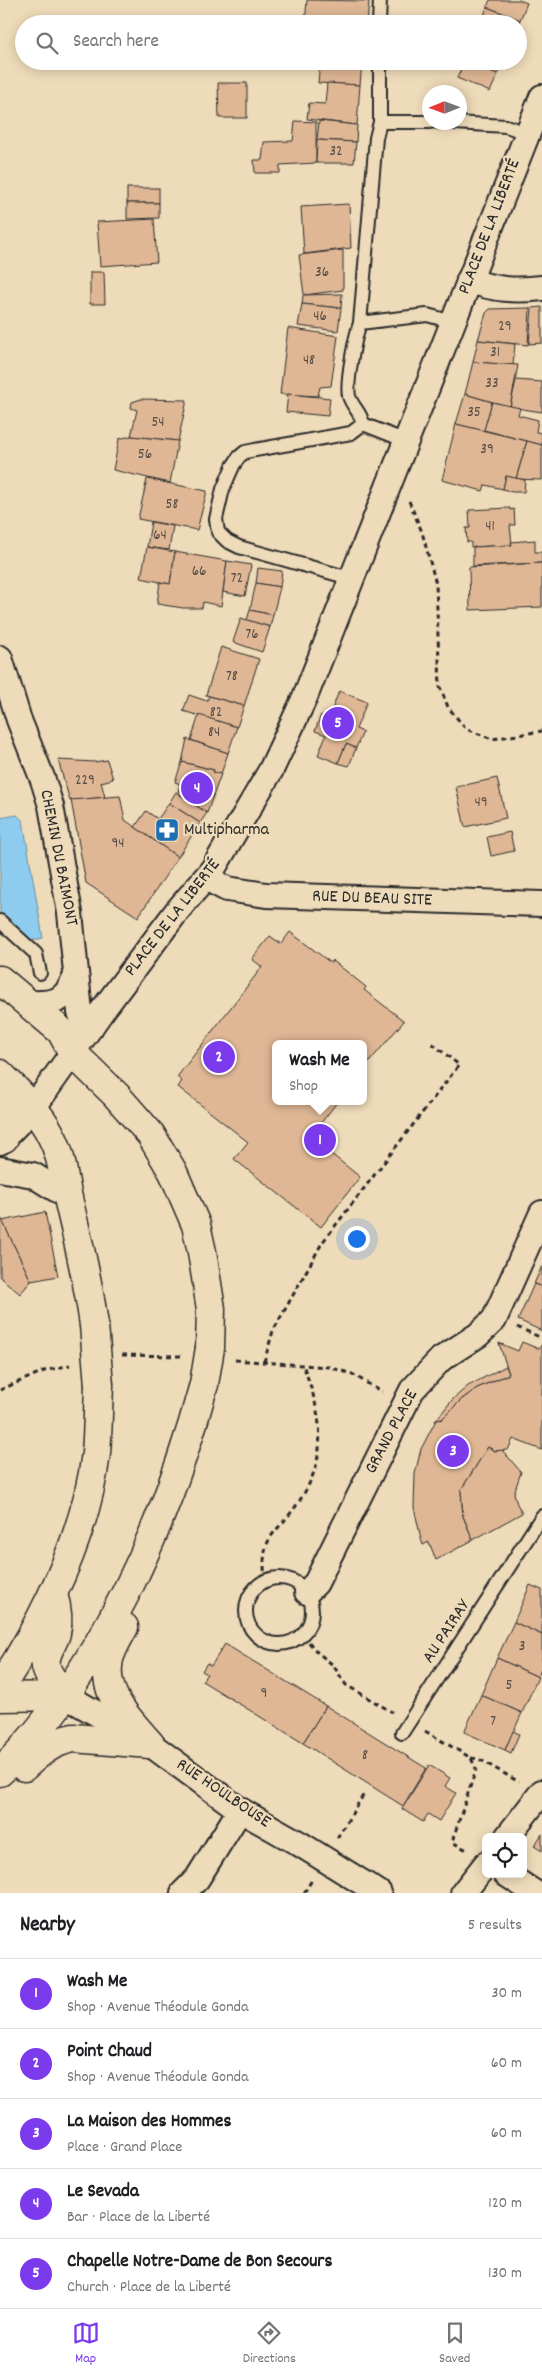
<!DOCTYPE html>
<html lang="en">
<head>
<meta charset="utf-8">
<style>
  :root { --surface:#fff; --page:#f2f2f2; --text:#202124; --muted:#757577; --line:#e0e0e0; --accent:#7c3aed }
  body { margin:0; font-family:Dekko,sans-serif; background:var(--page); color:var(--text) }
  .controls { position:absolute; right:15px; bottom:15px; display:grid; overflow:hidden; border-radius:8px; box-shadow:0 2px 12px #0003 }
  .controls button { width:45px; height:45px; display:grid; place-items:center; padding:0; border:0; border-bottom:1px solid var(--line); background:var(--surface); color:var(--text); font:25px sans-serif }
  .compass { position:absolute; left:422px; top:85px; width:45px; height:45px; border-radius:50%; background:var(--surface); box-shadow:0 2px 12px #0003; rotate:269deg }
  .you { position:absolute; left:356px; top:1238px; width:18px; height:18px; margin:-12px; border:4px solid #fff; border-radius:50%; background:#1a73e8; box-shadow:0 0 0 8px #1a73e833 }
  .badge { display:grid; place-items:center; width:32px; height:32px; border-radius:50%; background:var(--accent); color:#fff; font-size:16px; font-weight:700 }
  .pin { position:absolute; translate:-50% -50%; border:2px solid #fff; box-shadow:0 1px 5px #0006 }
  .popup { position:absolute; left:272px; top:1040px; width:95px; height:65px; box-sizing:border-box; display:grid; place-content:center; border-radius:8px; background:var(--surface); filter:drop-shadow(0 1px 4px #0005); font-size:16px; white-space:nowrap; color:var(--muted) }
  .popup b { font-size:19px; color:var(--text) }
  .popup::after { content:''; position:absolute; left:50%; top:100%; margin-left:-10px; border:10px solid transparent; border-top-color:var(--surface) }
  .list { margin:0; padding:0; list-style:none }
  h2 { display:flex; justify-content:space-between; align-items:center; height:65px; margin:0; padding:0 20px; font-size:21px }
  h2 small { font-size:16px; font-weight:400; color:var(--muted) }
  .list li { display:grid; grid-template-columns:32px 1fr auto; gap:15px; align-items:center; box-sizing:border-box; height:70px; padding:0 20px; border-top:1px solid var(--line) }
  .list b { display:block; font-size:19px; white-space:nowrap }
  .list p { margin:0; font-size:16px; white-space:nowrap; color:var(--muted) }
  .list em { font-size:16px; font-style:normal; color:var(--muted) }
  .icon { flex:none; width:28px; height:28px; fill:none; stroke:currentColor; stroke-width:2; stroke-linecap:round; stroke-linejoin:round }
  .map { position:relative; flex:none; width:542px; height:1893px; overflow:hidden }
  .search { position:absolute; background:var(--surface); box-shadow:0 2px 12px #0003; left:15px; right:15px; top:15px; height:55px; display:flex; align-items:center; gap:12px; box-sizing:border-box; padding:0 18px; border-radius:28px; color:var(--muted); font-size:19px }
  .sheet { height:415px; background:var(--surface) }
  nav { display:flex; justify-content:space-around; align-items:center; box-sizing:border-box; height:70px; border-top:1px solid var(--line); background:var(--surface); font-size:14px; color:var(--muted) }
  nav a { display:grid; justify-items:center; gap:2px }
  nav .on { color:var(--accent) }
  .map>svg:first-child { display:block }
</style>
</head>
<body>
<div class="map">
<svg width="542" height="1893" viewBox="0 0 542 1893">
  <rect width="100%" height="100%" fill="#eedbb9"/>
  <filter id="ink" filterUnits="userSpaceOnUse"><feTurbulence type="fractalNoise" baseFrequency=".02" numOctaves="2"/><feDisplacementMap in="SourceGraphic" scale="10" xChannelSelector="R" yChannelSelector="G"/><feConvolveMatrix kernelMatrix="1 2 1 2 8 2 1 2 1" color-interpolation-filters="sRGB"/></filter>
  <g filter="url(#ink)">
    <polygon fill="#8eccef" stroke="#668ca1" points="17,815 23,821 43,938 30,941 0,913 0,818"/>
    <g fill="#dfb795" stroke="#2b2b2b">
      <polygon points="307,0 369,1 367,24 305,24"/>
      <polygon points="490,0 519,0 527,3 520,20 487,7"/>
      <polygon points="487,7 520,20 518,24 481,24"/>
      <polygon points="320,61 362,61 360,85 318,83"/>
      <polygon points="465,61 498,74 490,92 457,78"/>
      <polygon points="466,61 503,61 498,74"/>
      <polygon points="218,83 247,83 247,118 219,118"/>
      <polygon points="327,83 360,85 357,125 307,119 309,103 325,104"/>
      <polygon points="295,121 316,122 316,163 280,165 280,173 255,173 254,160 262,160 264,142 293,141"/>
      <polygon points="319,121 357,125 356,142 317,140"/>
      <polygon points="317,140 356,142 354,163 316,163"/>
      <rect x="127" y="188" width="32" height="15"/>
      <polygon points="127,203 159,203 159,218 127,219"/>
      <polygon points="349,204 351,248 304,254 301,207"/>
      <polygon points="154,219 157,262 100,266 97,222"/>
      <polygon points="343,250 343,290 304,295 299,255"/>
      <polygon points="90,272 104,272 105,304 90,304"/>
      <polygon points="342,294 341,308 302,304 303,295"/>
      <polygon points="302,304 341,308 338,331 298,326"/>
      <polygon points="542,307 542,343 529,344 532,308"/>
      <polygon points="530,308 528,345 478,340 486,313 490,309"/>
      <polygon points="288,328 338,336 331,386 320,387 318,396 280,394"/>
      <polygon points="478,340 515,344 513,365 473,362"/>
      <polygon points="473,362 518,365 510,407 465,394"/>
      <polygon points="516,380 542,382 542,412 510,407"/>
      <polygon points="288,394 330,398 328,416 286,412"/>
      <polygon points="465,394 492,402 484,431 456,424"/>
      <polygon points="141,399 187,400 178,441 131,436 137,410 131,408 132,402"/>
      <polygon points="492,402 520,408 518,415 538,420 536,432 542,433 542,445 484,430"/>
      <polygon points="456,424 527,441 516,479 506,476 503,489 485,485 483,491 442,480"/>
      <polygon points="131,436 178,441 170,483 113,470 119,439"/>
      <polygon points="527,441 542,445 542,480 516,479"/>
      <polygon points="506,476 525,480 524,492 512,492 503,489"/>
      <polygon points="147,479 207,491 197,530 138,519"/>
      <polygon points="510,508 510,510 514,509 515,525 510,525 512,545 471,547 471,542 467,542 466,528 470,528 469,510"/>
      <polygon points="151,522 173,526 169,550 147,547"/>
      <polygon points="535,540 535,552 542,552 542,563 473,566 473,547 512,545 511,542"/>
      <polygon points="147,547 175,552 170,584 141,578"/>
      <polygon points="175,552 227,561 221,606 203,602 202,608 183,608 157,604 160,582 170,584"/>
      <polygon points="227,561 251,565 245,596 223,592"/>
      <polygon points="542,563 542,607 470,610 469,567"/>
      <polygon points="258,568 282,571 280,587 256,583"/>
      <polygon points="256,583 280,587 273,615 250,610"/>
      <polygon points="250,610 273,615 270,627 247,620"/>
      <polygon points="241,618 270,627 262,652 233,642"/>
      <polygon points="221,647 259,659 244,706 206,695"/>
      <polygon points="339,691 367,702 356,729 363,732 356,748 346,744 338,763 318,755 326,735 315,731 321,715 329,718"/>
      <polygon points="189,695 207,701 209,696 244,706 237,727 183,711"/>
      <polygon points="199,715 237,727 228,753 191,740"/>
      <polygon points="187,739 228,753 221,774 213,772 214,770 182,762"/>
      <polygon points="346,744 356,748 349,766 338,763"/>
      <polygon points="58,760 95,762 107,760 113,779 101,782 105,797 70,801"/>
      <polygon points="182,762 214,770 213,772 221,774 207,813 178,793 180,784 175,782"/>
      <polygon points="497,778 506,818 465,827 456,787"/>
      <polygon points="176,792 207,813 200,823 169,803"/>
      <polygon points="120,796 125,820 178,857 138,917 86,883 71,800"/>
      <polygon points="169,803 200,823 178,857 135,827 146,811 158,819"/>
      <polygon points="510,832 514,851 491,856 487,837"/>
      <polygon points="290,932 331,963 332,960 366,987 364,990 404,1021 364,1068 364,1044 276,1044 276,1101 338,1101 310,1137 360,1177 321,1227 234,1159 248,1142 178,1087 182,1081 177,1077 262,967 252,959 270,936 281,944"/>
      <polygon points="45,1212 58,1276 31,1281 2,1221"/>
      <polygon points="0,1216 31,1281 20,1294 0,1277"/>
      <polygon points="542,1266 542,1287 534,1284"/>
      <polygon points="534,1284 542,1287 542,1331 518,1320"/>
      <polygon points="522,1342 539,1349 542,1344 542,1450 513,1439 508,1450 495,1451 488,1447 461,1490 463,1516 473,1540 436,1560 429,1542 423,1545 421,1539 414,1507 415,1474 421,1449 436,1420 442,1419 462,1399 477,1388 509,1374 499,1343 518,1351"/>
      <polygon points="506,1366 509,1374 477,1388 462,1399 442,1419 436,1420 453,1399 468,1386"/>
      <polygon points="488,1447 495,1451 502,1450 521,1472 514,1493 517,1504 522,1513 473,1540 463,1516 461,1490"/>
      <polygon points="530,1585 542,1590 542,1635 514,1622"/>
      <polygon points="514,1622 542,1635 542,1667 538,1677 497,1658"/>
      <polygon points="225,1644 326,1706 303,1743 202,1681 207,1674 202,1671 207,1663 211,1666"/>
      <polygon points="497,1658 538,1677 522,1713 481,1695"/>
      <polygon points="481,1695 522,1713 505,1750 464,1732"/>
      <polygon points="326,1706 426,1768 403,1806 303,1743"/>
      <polygon points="513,1731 519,1734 511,1753 505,1750"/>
      <polygon points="429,1765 450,1778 445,1786 456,1793 439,1821 428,1814 423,1822 402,1809"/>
      <polygon points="542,1834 542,1851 534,1846"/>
    </g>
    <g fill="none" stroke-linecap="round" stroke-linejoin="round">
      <defs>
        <g id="lane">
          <polyline points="379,24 380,0"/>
          <polyline points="380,122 380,61"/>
          <polyline points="437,122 506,126 527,133"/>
          <polyline points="360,323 427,315 453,322"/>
          <polyline points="363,424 406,441"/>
          <path d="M 353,579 L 239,547 L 227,541 L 218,532 L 216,519 L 223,489 L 233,466 L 239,457 L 245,452 L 255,450 L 351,433 L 363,424 C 361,412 352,407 349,396 C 346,382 355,337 360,323 L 376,138 L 380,122 L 430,122"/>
          <polyline points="0,921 36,954 40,973"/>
          <circle cx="279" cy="1611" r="33"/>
          <polyline points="402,1733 542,1516"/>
        </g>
        <g id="street">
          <path d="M 469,280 C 494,290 515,291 542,288"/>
          <polyline points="0,658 19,720 43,780 51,806 70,913 80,1012 84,1022 91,1027"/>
          <polyline points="206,878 227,889 266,895 542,904"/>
          <path d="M 29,1003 C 56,1004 65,1001 76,976"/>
          <polyline points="0,1142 34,1107 102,1011 177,911 213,869 271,770 305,697 542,97"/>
          <polyline points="0,1169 33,1175 67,1196"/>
          <polyline points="307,1592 316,1583 412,1390 441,1359 478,1335 494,1320 542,1213"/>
          <polyline points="66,1696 150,1744 240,1810 300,1844"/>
          <polyline points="507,1837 542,1792"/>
          <polyline points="506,1874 535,1893"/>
          <polyline points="350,1875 379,1893"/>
          <polyline points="183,1893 197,1879 240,1810"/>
          <polyline points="463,1893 486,1864"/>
        </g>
        <g id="secondary">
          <polyline points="0,980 61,1031 73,1053 116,1095 151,1135 173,1172 196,1225 202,1252 211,1309 210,1348"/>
          <path d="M 0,1074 C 19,1093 39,1111 51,1135 C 62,1155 63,1176 68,1198 C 78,1240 88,1281 94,1325"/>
          <polyline points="0,1098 4,1102 4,1138"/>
          <path d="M 53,1594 C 57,1607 59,1620 56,1633 C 53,1645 43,1654 46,1667 C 49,1679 58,1687 66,1696"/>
          <path d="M 124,1627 C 119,1637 112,1648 109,1659 C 101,1695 130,1720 150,1744"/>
          <path d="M 0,1688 C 45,1618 86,1537 96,1453 C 98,1430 98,1407 99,1385"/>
          <polyline points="0,1697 66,1696"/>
          <path d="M 24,1767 C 39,1753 52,1742 73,1738 L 150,1744"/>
          <path d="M 0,1772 C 101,1674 168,1519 204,1384"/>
        </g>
      </defs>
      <use href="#lane" stroke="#2b2b2b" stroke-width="16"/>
      <use href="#street" stroke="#2b2b2b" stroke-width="28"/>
      <use href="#secondary" stroke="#2b2b2b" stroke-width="31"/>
      <g stroke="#2b2b2b" stroke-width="3" stroke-dasharray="5 4" stroke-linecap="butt">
        <polyline points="409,501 422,532 436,584 440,687 448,707 466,729 492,739 542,731"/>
        <polyline points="517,1327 542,1338"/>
        <polyline points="122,1355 181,1356"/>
        <polyline points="235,1360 329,1367 352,1374 382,1392"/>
        <polyline points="264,1362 273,1331 322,1243 459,1065 429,1041"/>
        <polyline points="0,1390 44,1371 70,1365"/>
        <path d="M 265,1580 C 260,1533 275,1537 298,1503 C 330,1456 322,1415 303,1365"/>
        <polyline points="303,1635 317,1652 333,1665 346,1685 392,1712"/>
        <polyline points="425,1731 471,1758 476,1769 452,1842 467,1850"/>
        <polyline points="471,1758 479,1759 519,1782"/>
        <polyline points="337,1838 364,1794"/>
        <polyline points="304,1893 312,1880"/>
      </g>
      <use href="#lane" stroke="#eedbb9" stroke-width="12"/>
      <use href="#street" stroke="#eedbb9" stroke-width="24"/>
      <use href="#secondary" stroke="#eedbb9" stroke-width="28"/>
      <defs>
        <polyline id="street-bridge" points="300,1844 350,1875"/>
        <g id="secondary-bridge">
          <polyline points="94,1325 99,1385"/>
          <polyline points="204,1384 210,1348"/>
        </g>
      </defs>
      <use href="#street-bridge" stroke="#2b2b2b" stroke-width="28" stroke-linecap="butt"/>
      <use href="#secondary-bridge" stroke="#2b2b2b" stroke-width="31" stroke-linecap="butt"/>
      <use href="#street-bridge" stroke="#eedbb9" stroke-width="24"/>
      <use href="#secondary-bridge" stroke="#eedbb9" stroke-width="28"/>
    </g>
  </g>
  <defs>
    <symbol id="pharmacy-square" viewBox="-11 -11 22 22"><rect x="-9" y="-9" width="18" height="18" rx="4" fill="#1f6fb2" stroke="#eedbb9"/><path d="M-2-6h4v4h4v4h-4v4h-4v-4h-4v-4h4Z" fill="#fff"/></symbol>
  </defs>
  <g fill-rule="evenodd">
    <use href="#pharmacy-square" x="153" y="816" width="28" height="28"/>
  </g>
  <g text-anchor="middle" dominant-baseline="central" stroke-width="4.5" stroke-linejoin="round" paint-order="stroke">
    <g font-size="15" fill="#584e46">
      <text x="336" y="152">32</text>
      <text x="322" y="273">36</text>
      <text x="320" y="317">46</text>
      <text x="505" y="327">29</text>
      <text x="495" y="353">31</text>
      <text x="309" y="361">48</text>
      <text x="492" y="384">33</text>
      <text x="474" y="413">35</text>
      <text x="158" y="423">54</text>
      <text x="487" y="450">39</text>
      <text x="145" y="455">56</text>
      <text x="172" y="505">58</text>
      <text x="490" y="527">41</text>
      <text x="160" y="536">64</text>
      <text x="199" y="572">66</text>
      <text x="237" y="579">72</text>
      <text x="252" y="635">76</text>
      <text x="232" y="677">78</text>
      <text x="216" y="713">82</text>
      <text x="214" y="733">84</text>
      <text x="85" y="781">229</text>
      <text x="481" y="803">49</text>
      <text x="118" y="844">94</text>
      <text x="522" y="1647">3</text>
      <text x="509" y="1686">5</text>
      <text x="264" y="1694">9</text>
      <text x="493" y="1722">7</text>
      <text x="365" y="1756">8</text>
    </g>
    <g font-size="18" fill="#2b2b2b" stroke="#eedbb9">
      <text transform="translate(490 227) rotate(-69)">PLACE DE LA LIBERTÉ</text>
      <text transform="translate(58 858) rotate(79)">CHEMIN DU BAIMONT</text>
      <text transform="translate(372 899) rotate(2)">RUE DU BEAU SITE</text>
      <text transform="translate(173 918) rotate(-52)">PLACE DE LA LIBERTÉ</text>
      <text transform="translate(392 1432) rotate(-62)">GRAND PLACE</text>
      <text transform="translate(447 1632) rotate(-57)">AU PAIRAY</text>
      <text transform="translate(223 1794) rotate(34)">RUE HOULBOUSE</text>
    </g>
    <g font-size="18" fill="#2b2b2b" stroke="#eedbb9" text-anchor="start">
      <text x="184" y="830">Multipharma</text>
    </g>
  </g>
</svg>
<div class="controls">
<button><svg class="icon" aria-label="locate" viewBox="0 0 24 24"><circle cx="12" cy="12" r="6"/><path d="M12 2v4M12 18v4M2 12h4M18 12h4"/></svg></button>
</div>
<svg class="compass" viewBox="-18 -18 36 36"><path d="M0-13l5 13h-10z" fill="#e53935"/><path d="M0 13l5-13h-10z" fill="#757577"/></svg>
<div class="you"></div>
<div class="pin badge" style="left:320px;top:1140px">1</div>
<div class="popup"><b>Wash Me</b>Shop</div>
<div class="pin badge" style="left:219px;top:1057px">2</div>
<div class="pin badge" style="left:453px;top:1451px">3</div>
<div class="pin badge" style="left:197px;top:788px">4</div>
<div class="pin badge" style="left:338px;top:723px">5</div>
<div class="search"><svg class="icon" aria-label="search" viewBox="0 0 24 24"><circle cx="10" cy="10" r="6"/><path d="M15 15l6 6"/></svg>Search here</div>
</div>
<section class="sheet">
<h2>Nearby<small>5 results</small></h2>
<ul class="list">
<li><span class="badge">1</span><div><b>Wash Me</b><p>Shop · Avenue Théodule Gonda</p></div><em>30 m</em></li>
<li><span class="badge">2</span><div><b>Point Chaud</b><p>Shop · Avenue Théodule Gonda</p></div><em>60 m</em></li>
<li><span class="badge">3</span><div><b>La Maison des Hommes</b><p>Place · Grand Place</p></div><em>60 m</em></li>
<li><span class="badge">4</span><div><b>Le Sevada</b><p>Bar · Place de la Liberté</p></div><em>120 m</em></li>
<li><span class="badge">5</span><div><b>Chapelle Notre-Dame de Bon Secours</b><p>Church · Place de la Liberté</p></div><em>130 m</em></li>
</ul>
</section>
<nav>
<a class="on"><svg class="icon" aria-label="map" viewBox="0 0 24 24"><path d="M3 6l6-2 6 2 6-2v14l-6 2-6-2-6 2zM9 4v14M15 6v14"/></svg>Map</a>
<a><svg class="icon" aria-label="directions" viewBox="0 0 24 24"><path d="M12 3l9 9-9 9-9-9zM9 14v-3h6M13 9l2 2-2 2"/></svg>Directions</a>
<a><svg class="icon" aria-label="saved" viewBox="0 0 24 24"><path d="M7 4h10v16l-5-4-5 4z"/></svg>Saved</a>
</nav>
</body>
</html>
